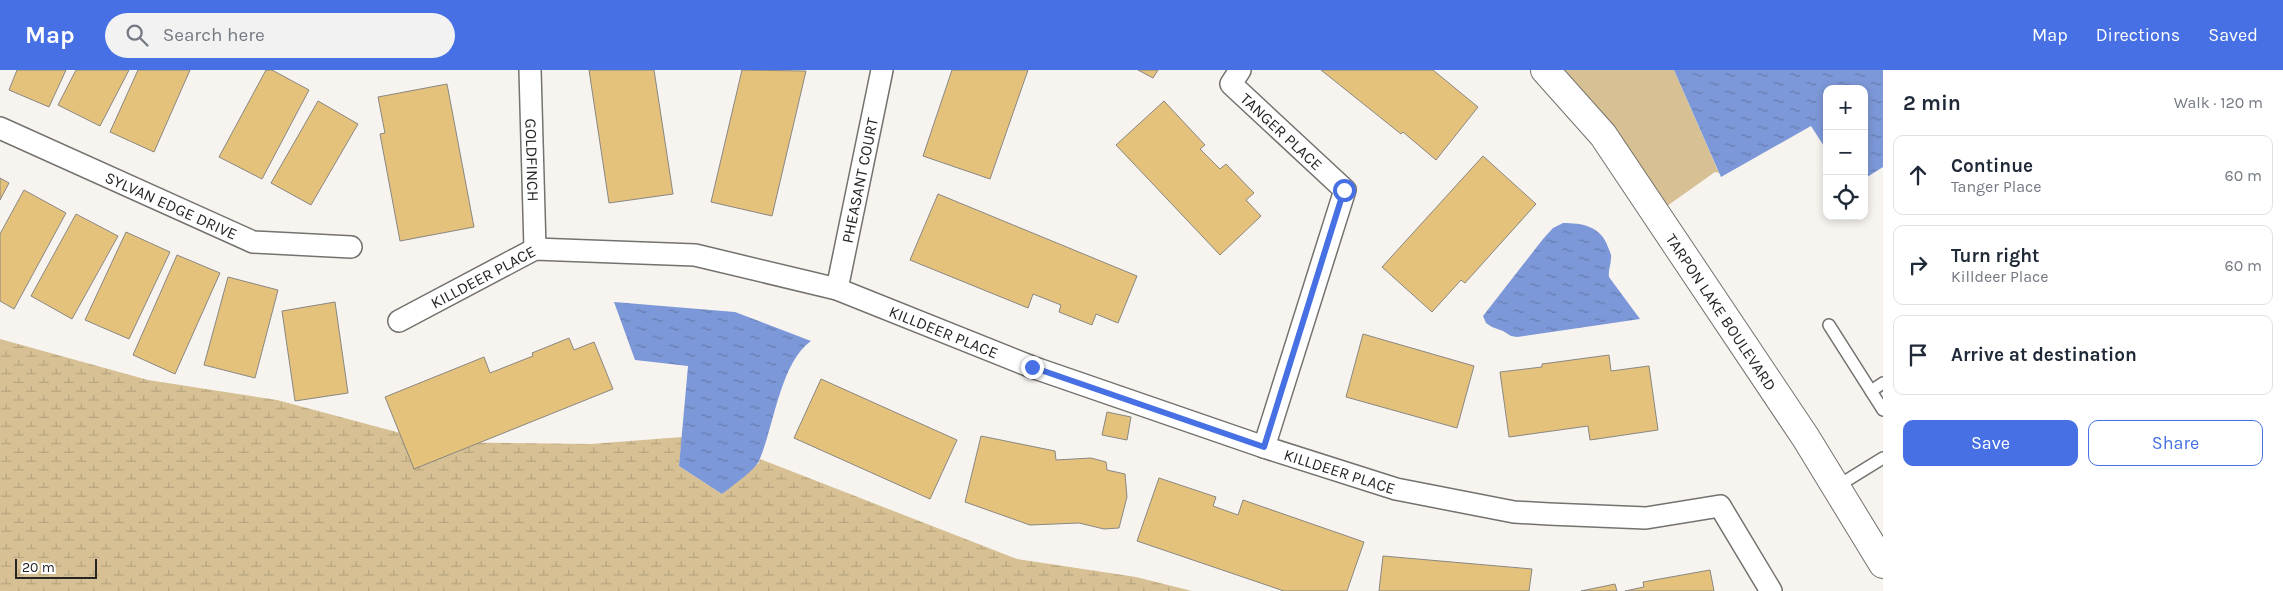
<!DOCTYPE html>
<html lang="en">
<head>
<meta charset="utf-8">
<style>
  :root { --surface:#fff; --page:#f2f2f3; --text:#1f2937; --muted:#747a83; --line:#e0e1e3; --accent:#4670e3 }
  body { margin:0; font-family:Karla,sans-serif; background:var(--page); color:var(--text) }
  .controls { position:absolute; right:15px; top:15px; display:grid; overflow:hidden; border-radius:10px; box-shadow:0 2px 8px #0003 }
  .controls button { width:45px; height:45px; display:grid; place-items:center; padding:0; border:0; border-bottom:1px solid var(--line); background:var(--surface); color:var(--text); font:25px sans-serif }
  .scale { position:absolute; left:15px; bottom:12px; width:82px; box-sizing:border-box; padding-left:5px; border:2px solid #262523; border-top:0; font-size:14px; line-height:18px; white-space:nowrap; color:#262523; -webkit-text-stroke:4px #fff; paint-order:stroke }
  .stop { position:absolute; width:15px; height:15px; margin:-11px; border:4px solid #4670e3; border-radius:50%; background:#fff }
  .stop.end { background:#4670e3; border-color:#fff; box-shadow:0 1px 5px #0008 }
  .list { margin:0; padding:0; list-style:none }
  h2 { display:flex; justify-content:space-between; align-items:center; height:65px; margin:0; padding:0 20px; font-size:21px }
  h2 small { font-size:16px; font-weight:400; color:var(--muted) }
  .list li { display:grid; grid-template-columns:32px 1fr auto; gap:15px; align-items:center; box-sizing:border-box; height:80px; margin:0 10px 10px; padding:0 10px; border:1px solid var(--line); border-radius:10px }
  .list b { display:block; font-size:19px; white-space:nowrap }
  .list p { margin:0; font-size:16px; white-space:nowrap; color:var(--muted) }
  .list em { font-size:16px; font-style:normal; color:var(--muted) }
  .actions { display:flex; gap:10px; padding:15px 20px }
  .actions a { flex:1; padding:11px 0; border:1px solid var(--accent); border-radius:10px; text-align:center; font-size:18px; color:var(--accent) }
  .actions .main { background:var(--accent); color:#fff }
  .icon { flex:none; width:28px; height:28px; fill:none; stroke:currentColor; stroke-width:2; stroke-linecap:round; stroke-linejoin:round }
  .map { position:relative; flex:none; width:1883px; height:521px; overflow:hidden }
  header { display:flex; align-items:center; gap:30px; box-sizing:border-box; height:70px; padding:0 25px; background:var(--accent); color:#fff }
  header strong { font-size:24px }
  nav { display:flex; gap:28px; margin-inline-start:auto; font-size:18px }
  .search { width:350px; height:45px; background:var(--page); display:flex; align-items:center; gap:12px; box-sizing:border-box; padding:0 18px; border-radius:28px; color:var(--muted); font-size:19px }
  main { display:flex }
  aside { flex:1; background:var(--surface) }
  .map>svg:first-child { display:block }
</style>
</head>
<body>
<header>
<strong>Map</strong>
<div class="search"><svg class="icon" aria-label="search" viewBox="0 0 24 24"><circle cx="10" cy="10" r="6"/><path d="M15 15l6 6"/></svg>Search here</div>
<nav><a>Map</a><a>Directions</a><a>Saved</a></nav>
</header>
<main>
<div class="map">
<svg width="1883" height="521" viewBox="0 0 1883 521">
  <defs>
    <pattern id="wetland-marsh" width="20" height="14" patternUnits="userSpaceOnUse" patternTransform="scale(1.25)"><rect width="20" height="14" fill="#d6c094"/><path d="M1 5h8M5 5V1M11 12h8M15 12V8" fill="none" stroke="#b8a57f"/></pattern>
    <pattern id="water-ripples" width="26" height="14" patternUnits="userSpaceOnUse" patternTransform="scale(1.25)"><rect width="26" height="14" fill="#7d98d8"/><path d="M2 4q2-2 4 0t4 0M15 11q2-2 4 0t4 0" fill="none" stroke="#667caf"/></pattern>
  </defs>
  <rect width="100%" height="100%" fill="#f7f4f0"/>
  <polygon fill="#d6c094" points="1564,0 1674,0 1719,103 1715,102 1667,136 1614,57"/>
  <polygon fill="url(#wetland-marsh)" points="0,269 148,310 277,330 434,372 591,374 682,367 679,396 722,424 759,393 760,389 1017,489 1136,507 1192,521 0,521"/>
  <g fill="url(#water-ripples)">
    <polygon points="1674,0 1883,0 1883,97 1864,109 1864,19 1827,19 1827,81 1811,56 1721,107"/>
    <path d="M 1563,153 C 1582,153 1601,156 1608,177 C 1609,180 1612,185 1611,188 C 1611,195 1608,200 1609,207 L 1640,249 L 1517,267 L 1511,266 L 1503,261 L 1492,257 L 1486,253 L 1483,246 L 1543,169 L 1553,158 Z"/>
    <path d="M 614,232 L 735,242 L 811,271 C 780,293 774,357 759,391 C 755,400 731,417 722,424 L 679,396 L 688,296 L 635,290 Z"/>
  </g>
  <g fill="#e5c27b" stroke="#898783">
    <polygon points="17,0 66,0 49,37 9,20"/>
    <polygon points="76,0 129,0 100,56 58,35"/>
    <polygon points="138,0 190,0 154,82 110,62"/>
    <polygon points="266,0 272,0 309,20 262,109 219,87"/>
    <polygon points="589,0 654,0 673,124 609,133"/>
    <polygon points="742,0 806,1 772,146 711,132"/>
    <polygon points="952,0 1028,0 990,109 923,86"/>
    <polygon points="1138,0 1158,0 1153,8"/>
    <polygon points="1321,0 1433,0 1478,37 1436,90 1403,62 1401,64"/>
    <polygon points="447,14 474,157 400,171 380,64 385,63 378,27"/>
    <polygon points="318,31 358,54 311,135 271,113"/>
    <polygon points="1164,31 1205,75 1200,79 1220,99 1226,94 1254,123 1246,130 1261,146 1220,185 1116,75"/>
    <polygon points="1483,86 1536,134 1465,213 1461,210 1432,242 1382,197"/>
    <polygon points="0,108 9,113 0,130"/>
    <polygon points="24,120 66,143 14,239 0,231 0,164"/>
    <polygon points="938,124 1137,206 1118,253 1096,244 1092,255 1059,242 1061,235 1033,224 1028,238 910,190"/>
    <polygon points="76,144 118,166 72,249 31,226"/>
    <polygon points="126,162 170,182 129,269 85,250"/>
    <polygon points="177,185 220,203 175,304 133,285"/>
    <polygon points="228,207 278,220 255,308 204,295"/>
    <polygon points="335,232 348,323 295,331 282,241"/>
    <polygon points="1363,264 1474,296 1457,358 1346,327"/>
    <polygon points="569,268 574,280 594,272 613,319 414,399 385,327 484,287 490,303 533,286 532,283"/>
    <polygon points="1609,285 1611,301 1649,296 1658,360 1590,370 1588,356 1509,367 1500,302 1542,297 1542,294"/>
    <polygon points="821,309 957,370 930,429 794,368"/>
    <polygon points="1107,342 1131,347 1127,370 1102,365"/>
    <polygon points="981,366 1055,381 1056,390 1091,388 1106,392 1107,400 1125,404 1127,427 1119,458 1104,459 1079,453 1030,455 965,432"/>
    <polygon points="1159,408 1216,427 1213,436 1238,445 1243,430 1364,472 1347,521 1284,521 1137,471"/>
    <polygon points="1383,486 1532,499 1529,521 1379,521"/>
    <polygon points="1710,500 1714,521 1625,521 1644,517 1643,512"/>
    <polygon points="1615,514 1617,521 1581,521"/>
  </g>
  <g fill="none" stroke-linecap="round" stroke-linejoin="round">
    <defs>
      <g id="service">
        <polyline points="1829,255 1883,340"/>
        <polyline points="1871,321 1883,313"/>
        <polyline points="1836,417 1883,388"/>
      </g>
      <g id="minor">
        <path id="s1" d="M 530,0 L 535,179"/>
        <path id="s2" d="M 1240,0 L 1231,14 L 1345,120 L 1264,377"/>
        <path id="s3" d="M 0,58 L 253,172 L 351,177"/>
        <path id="s4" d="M 837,219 L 882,0"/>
        <path id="s5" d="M 399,251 L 535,179 L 695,185 L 837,219 L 1032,297 L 1264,377 L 1396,419 L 1514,442 L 1549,444 L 1646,448 L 1720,436 L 1771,521"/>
      </g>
      <g id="tertiary">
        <path id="s6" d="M 1545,0 L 1603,65 L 1806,368 L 1883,494"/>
      </g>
    </defs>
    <use href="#service" stroke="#74726e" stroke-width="14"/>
    <use href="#minor" stroke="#74726e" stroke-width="24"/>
    <use href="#tertiary" stroke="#74726e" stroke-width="30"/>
    <use href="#service" stroke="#fff" stroke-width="11"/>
    <use href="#minor" stroke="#fff" stroke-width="21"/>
    <use href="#tertiary" stroke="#fff" stroke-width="28"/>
  </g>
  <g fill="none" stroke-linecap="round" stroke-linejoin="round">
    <polyline stroke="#4670e3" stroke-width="6" points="1032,297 1264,377 1344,120"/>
  </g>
  <g text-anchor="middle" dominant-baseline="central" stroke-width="5" stroke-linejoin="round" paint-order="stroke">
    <g font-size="16" fill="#262523" stroke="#fff">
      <text stroke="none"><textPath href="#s2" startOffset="86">TANGER PLACE</textPath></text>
      <text stroke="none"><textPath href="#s1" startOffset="90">GOLDFINCH</textPath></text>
      <text stroke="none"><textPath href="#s4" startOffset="111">PHEASANT COURT</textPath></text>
      <text stroke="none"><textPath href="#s3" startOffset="188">SYLVAN EDGE DRIVE</textPath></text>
      <text stroke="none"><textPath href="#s5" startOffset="95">KILLDEER PLACE</textPath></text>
      <text stroke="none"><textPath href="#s6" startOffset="300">TARPON LAKE BOULEVARD</textPath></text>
      <text stroke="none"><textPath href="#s5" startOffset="575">KILLDEER PLACE</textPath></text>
      <text stroke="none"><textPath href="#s5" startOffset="995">KILLDEER PLACE</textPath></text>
    </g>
  </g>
</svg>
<div class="controls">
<button>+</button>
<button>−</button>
<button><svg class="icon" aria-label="locate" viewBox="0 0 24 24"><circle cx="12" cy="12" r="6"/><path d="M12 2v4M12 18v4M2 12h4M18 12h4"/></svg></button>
</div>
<div class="scale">20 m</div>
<div class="stop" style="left:1344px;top:120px"></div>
<div class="stop end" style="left:1032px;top:297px"></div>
</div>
<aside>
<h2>2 min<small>Walk · 120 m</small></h2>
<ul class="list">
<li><svg class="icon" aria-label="ahead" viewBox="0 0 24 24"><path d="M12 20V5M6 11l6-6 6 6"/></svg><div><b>Continue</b><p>Tanger Place</p></div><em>60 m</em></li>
<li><svg class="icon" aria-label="right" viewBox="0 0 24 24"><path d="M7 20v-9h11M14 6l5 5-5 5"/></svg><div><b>Turn right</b><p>Killdeer Place</p></div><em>60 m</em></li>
<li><svg class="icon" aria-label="arrive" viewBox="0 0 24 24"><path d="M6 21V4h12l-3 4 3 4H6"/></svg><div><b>Arrive at destination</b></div></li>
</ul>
<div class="actions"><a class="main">Save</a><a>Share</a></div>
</aside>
</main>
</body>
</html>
